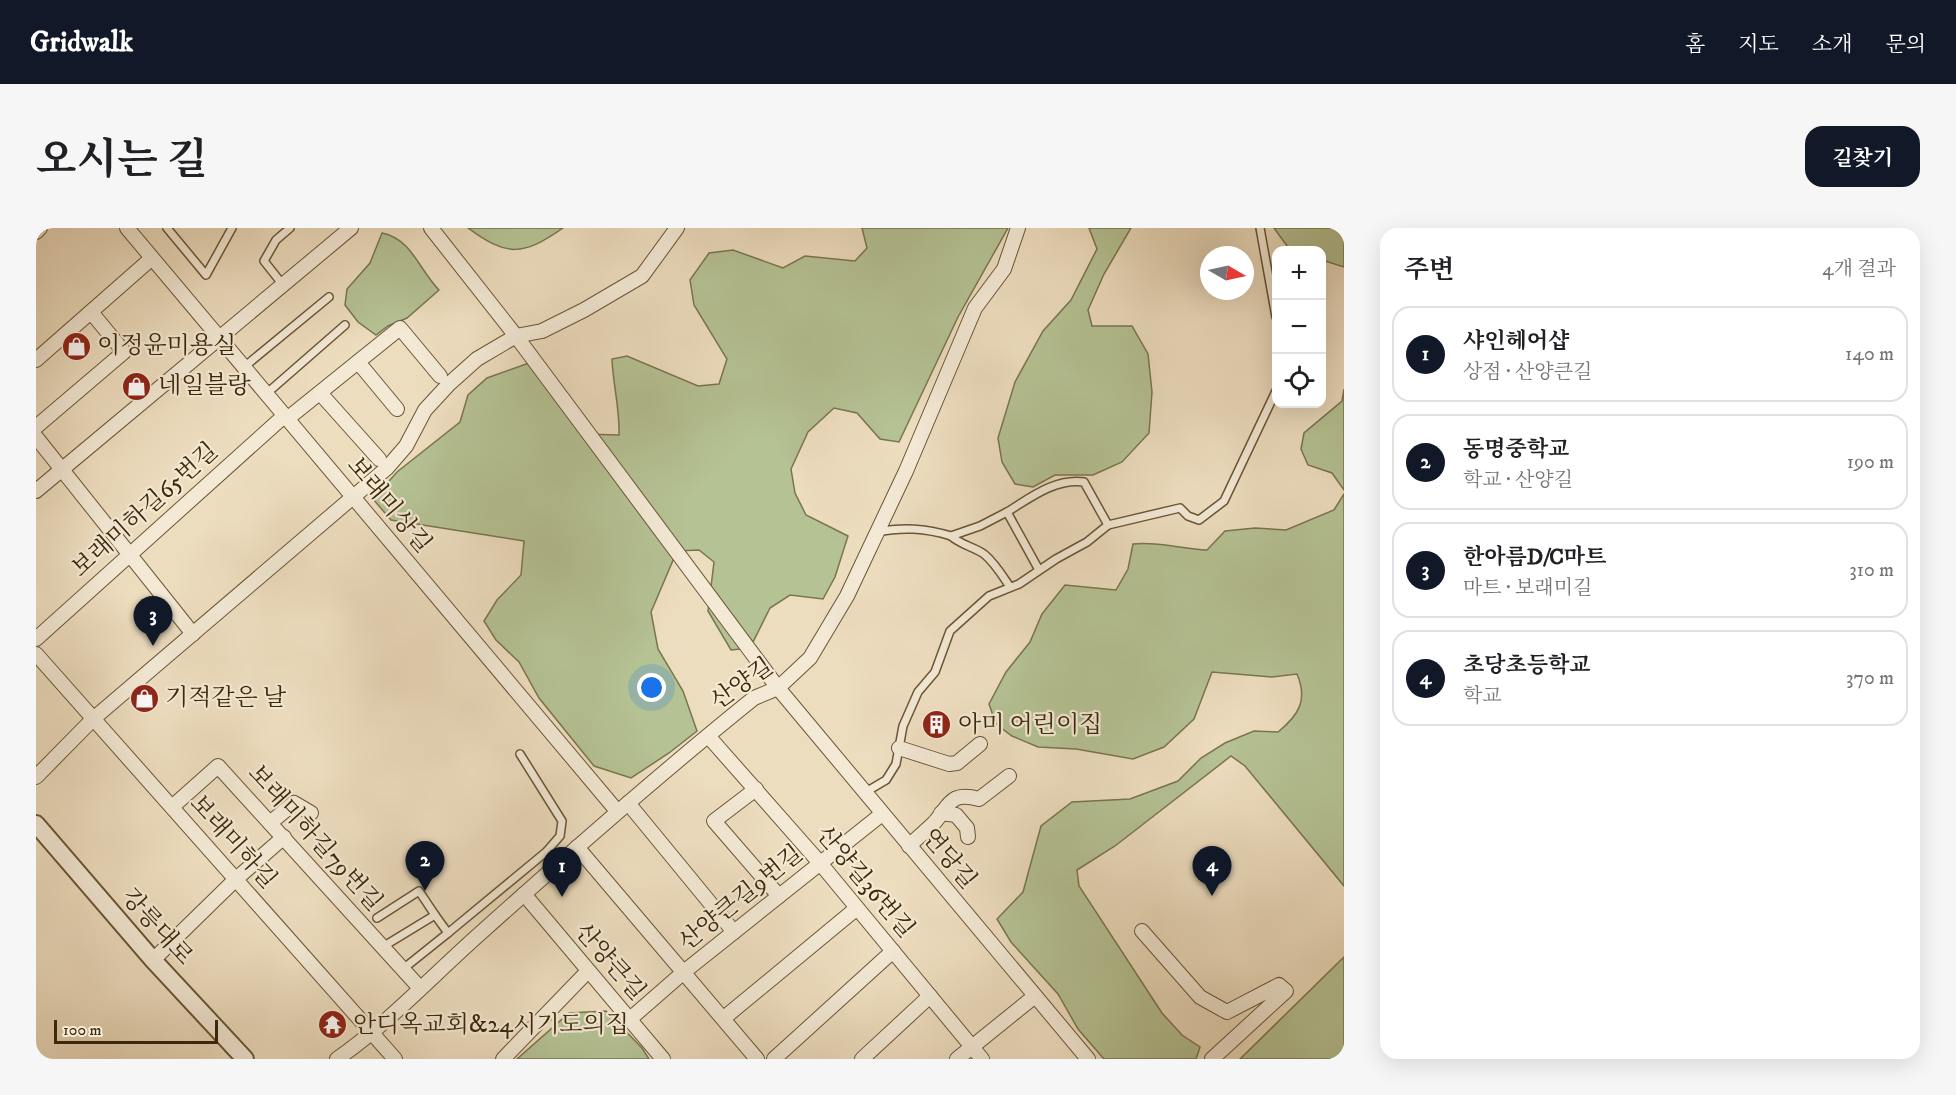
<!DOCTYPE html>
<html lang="ko">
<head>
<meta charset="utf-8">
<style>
  :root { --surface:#fff; --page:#f6f6f6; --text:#202124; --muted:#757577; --line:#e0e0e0; --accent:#111827 }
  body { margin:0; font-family:"IM FELL DW Pica","Noto Serif KR",serif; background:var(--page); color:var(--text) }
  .controls { position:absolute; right:18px; top:18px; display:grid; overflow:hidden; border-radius:12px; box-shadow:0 6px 24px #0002 }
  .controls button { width:54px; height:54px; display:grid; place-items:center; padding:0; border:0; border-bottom:2px solid var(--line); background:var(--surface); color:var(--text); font:30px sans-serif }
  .compass { position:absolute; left:1164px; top:18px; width:54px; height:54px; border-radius:50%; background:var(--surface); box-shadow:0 6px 24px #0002; rotate:99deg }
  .scale { position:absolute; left:18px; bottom:15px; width:164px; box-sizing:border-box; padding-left:6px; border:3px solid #3d2809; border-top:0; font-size:16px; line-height:21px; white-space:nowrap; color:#3d2809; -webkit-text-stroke:4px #f3e9d5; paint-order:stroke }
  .you { position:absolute; left:616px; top:460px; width:21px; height:21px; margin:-15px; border:4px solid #fff; border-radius:50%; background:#1a73e8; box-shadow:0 0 0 9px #1a73e833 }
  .badge { display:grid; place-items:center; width:39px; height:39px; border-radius:50%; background:var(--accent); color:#fff; font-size:20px; font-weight:700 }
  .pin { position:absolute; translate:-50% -50px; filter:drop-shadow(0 2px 3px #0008) }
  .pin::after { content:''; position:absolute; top:32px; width:21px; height:18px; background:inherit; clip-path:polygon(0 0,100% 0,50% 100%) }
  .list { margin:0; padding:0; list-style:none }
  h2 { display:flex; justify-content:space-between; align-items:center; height:78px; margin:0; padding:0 24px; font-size:26px }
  h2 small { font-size:20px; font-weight:400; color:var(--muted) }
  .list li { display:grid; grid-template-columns:39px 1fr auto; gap:18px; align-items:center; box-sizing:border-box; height:96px; margin:0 12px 12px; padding:0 12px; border:2px solid var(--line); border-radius:18px }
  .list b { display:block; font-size:22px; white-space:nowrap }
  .list p { margin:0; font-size:20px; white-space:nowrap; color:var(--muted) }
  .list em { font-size:20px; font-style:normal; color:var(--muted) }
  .icon { flex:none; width:33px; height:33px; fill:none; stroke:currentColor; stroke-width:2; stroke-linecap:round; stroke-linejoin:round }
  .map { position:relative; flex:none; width:1308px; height:831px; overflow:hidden; border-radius:18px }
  header { display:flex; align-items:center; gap:36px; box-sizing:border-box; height:84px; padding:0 30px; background:var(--accent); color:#fff }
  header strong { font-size:28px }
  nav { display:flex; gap:33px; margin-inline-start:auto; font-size:21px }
  .intro { display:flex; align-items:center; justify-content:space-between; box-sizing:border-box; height:144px; padding:0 36px }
  h1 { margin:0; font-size:42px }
  .button { padding:15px 27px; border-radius:18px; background:var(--accent); color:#fff; font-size:21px; font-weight:700 }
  main { display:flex; gap:36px; padding:0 36px }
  aside { flex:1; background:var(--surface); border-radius:18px; box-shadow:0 6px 24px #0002 }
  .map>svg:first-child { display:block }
</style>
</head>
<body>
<header>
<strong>Gridwalk</strong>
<nav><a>홈</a><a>지도</a><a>소개</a><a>문의</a></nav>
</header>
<div class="intro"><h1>오시는 길</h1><a class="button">길찾기</a></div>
<main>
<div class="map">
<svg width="1308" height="831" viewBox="0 0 1308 831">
  <rect width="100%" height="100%" fill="#edddbf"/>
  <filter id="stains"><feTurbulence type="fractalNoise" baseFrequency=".00333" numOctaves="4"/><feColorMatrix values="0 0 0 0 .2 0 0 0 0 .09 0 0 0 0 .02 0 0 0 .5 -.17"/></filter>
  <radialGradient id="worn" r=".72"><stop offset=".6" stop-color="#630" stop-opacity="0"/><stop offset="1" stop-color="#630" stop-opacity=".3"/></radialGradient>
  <g fill="#b5c294" stroke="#79754e" stroke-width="1.5">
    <path d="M 432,0 L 527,0 C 487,28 471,29 432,0 Z"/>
    <path d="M 826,0 L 972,0 L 922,89 L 863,214 L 844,211 L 821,185 L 798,180 L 772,204 L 755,241 L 759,265 L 770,287 L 812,308 L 799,349 L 787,371 L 754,367 L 734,380 L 714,420 L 695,422 L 672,383 L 678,334 L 663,322 L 641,323 L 615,384 L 622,421 L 647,463 L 661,503 L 633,525 L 595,550 L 558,538 L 503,470 L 483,434 L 460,412 L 448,393 L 461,372 L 485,347 L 488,313 L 355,292 L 337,271 L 361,244 L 424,194 L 432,167 L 451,150 L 496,134 L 546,206 L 583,207 C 584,181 577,157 576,131 L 591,128 L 662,158 L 683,156 L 691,131 L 658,77 L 654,52 L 673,25 L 697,22 L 747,40 L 769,28 L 819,33 L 831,20 Z"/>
    <polygon points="1053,0 1095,0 1068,46 1052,82 1056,98 1096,98 1112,126 1116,164 1113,205 1086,234 1057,247 1019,247 997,259 979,256 966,234 962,210 979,154 1007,103 1035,72 1061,21"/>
    <polygon points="1238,0 1308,0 1308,39 1286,32 1286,22 1254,22"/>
    <path d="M 346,5 C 376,11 383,42 403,62 L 371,90 L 352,98 L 340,107 L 322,94 L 309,77 L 311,61 L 334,35 Z"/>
    <polygon points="1308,161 1308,262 1296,245 1272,237 1265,221 1268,205 1306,173"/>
    <path d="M 1308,266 L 1308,658 L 1209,538 L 1195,528 L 1079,618 L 1041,642 L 1043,658 L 1126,785 L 1146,807 L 1164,819 L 1160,831 L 1068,831 L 1042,801 L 1022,766 L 975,714 L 961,691 L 987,664 L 1005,598 L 1036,574 L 1094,571 L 1142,553 L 1165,530 L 1189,515 L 1218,503 L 1242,504 C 1263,487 1272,472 1261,446 L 1236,449 L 1176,444 L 1158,491 L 1128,519 L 1097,531 L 1040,521 L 1002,519 L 976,508 L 960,496 L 953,476 L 970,444 L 994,414 L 1006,386 L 1029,357 L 1080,362 L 1092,341 L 1097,316 C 1121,313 1146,321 1171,322 L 1189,303 L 1219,300 L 1250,302 L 1298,282 Z"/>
    <polygon points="1308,729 1308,831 1204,831"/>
    <polygon points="570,783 606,820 613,831 481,831 533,785"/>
  </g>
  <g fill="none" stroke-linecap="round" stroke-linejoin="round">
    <defs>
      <g id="service">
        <polyline points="131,0 170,47 196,0"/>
        <polyline points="1224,0 1240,89"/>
        <polyline points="247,57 228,33 240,12 254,0"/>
        <polyline points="208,139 293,69"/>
        <polyline points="230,166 309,97"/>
        <path d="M 971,284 L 944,298 L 915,308 C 925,317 938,319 948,326 C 959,335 966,347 974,359"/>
        <polyline points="1072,297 1144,280 1152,288 1163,292 1188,273 1240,163"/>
        <path d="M 840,304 C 867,299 889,300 915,308"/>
        <path d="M 828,565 L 850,552 L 860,536 L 867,498 L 882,464 L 899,444 L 914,403 L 953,368 L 983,356 L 1020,331 L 1051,314 L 1072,297 L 1048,254 C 1019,250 994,270 971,284 L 1003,342"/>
        <polyline points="341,690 383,663 399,687"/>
        <polyline points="412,705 510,624 524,608 526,593 484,526"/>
        <polyline points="353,715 399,687 412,705 367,741"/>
      </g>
      <g id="minor">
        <polyline points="91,0 581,583"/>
        <polyline points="395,0 480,108 742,460 1052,831"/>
        <polyline points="0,4 4,0"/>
        <polyline points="0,132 116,30"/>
        <polyline points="322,134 361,181"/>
        <polyline points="284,165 343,231"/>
        <polyline points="251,191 364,100 404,148"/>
        <polyline points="0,199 88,124 55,84"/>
        <polyline points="0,209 157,406"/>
        <polyline points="0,263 315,0"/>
        <polyline points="0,411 248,188"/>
        <polyline points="0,426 359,831"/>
        <polyline points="673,509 784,635 946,831"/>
        <polyline points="863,520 913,536 921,535 944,516"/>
        <polyline points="0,549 57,491 351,240 370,218 389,182 413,156 441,131 480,108 506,103 548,82 606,48 641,0"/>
        <polyline points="720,561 678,593 743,668"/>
        <polyline points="592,575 698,704"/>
        <polyline points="136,579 182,538 383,759"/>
        <polyline points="905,585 920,587 931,600 932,609"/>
        <polyline points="234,595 258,575 275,585"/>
        <path d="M 873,618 C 881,610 890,603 898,595 C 914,577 914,563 943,571 L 973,548"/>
        <polyline points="541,619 721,831"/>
        <polyline points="488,666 627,831"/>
        <polyline points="1106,703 1164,769 1191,784 1243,757 1250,763 1176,831"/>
        <polyline points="117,732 200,651 248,609"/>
        <polyline points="688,790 821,680"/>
        <polyline points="594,791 649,743 846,586"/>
        <path d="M 301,831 C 354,794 399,745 448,702 C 536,623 626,544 718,470 L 742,460 L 774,430 L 811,368 L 870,243 L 939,80 L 968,41 L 982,0"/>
        <polyline points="467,831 551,744"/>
        <polyline points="738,831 857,723"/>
        <polyline points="826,831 894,768"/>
        <polyline points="921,831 999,768"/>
      </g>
      <polyline id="tertiary" points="0,596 117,732 209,831"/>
    </defs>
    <use href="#service" stroke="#695536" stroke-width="10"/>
    <use href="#minor" stroke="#695536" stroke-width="16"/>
    <use href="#tertiary" stroke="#695536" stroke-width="20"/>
    <use href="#service" stroke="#f3e9d5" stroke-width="7"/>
    <use href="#minor" stroke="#f3e9d5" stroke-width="14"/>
    <use href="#tertiary" stroke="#f3e9d5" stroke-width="16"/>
  </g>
  <defs>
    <symbol id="shop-disc" viewBox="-11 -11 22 22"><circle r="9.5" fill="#8f2418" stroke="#f3e9d5"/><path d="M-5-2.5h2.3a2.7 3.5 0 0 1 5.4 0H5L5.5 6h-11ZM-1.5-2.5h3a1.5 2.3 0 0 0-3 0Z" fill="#fff"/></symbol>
    <symbol id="building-disc" viewBox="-11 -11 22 22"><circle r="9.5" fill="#8f2418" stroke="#f3e9d5"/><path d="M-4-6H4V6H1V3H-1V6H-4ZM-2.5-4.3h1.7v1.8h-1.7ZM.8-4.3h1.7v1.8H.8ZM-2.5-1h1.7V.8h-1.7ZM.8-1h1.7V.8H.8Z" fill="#fff"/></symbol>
    <symbol id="temple-disc" viewBox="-11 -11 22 22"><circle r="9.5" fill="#8f2418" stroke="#f3e9d5"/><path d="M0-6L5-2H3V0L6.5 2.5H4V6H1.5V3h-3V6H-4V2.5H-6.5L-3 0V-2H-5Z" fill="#fff"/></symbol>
  </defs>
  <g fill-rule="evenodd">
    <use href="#shop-disc" x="24" y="102" width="33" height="33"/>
    <use href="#shop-disc" x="84" y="142" width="33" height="33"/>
    <use href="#shop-disc" x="92" y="454" width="33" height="33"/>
    <use href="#building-disc" x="884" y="480" width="33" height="33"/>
    <use href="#temple-disc" x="280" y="780" width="33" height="33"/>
  </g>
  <g text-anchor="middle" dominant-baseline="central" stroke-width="4.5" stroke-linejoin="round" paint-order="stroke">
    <g font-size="24" fill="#3d2809" stroke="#f3e9d5" text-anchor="start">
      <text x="61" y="118">이정윤미용실</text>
      <text x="122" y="158">네일블랑</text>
      <text x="129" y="470">기적같은 날</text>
      <text x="922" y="497">아미 어린이집</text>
      <text x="317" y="797">안디옥교회&amp;24시기도의집</text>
    </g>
    <g font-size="24" fill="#3d2809" stroke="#f3e9d5">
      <text transform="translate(353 277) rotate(50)">보래미상길</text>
      <text transform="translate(109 282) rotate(-42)">보래미하길65번길</text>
      <text transform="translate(706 456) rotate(-35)">산양길</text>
      <text transform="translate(279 610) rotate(48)">보래미하길79번길</text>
      <text transform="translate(197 614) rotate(48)">보래미하길</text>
      <text transform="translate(913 631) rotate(50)">연당길</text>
      <text transform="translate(829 654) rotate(50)">산양길36번길</text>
      <text transform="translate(705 670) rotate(-39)">산양큰길9번길</text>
      <text transform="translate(121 699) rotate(48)">강릉대로</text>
      <text transform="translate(574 734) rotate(49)">산양큰길</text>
    </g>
  </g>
  <rect width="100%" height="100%" filter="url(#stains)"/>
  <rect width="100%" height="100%" fill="url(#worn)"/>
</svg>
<div class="controls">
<button>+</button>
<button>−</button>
<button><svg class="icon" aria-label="locate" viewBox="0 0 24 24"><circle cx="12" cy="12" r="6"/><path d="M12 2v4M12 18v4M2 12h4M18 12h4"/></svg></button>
</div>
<svg class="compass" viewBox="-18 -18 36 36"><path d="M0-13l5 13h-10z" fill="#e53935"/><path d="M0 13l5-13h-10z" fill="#757577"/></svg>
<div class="scale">100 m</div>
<div class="you"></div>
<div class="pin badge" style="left:526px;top:669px">1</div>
<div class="pin badge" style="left:389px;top:663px">2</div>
<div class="pin badge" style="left:117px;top:418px">3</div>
<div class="pin badge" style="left:1176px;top:668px">4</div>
</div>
<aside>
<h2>주변<small>4개 결과</small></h2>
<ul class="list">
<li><span class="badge">1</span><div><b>샤인헤어샵</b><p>상점 · 산양큰길</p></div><em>140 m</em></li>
<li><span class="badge">2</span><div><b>동명중학교</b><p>학교 · 산양길</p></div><em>190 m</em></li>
<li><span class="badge">3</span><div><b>한아름D/C마트</b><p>마트 · 보래미길</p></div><em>310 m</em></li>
<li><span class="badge">4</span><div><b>초당초등학교</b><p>학교</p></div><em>370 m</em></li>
</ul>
</aside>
</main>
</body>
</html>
